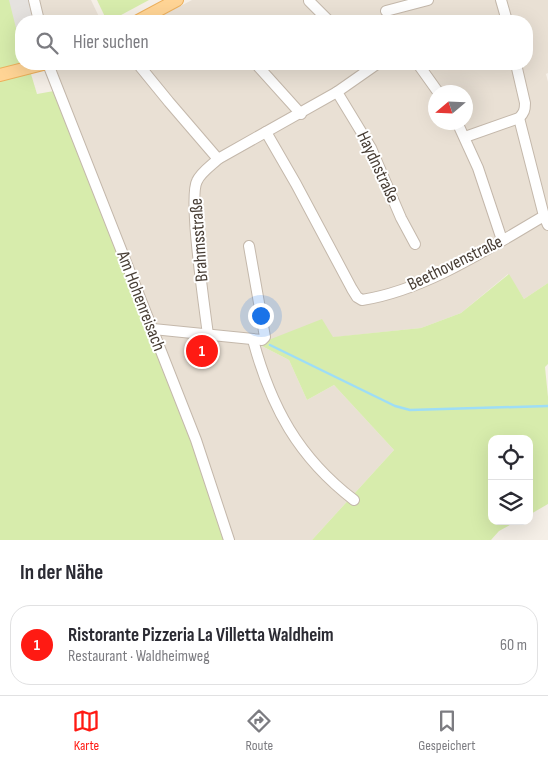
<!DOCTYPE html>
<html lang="de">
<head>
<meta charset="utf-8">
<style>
  :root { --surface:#fff; --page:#f7f7f7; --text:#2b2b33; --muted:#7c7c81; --line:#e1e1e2; --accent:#ff1a13 }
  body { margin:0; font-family:"Sofia Sans Condensed",sans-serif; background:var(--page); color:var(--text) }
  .controls { position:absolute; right:15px; bottom:15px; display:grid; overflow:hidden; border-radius:10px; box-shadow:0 5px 20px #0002 }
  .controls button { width:45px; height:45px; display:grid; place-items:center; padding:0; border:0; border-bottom:1px solid var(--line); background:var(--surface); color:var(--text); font:25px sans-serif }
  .compass { position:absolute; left:428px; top:85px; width:45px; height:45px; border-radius:50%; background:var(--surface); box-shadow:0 5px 20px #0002; rotate:251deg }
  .you { position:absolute; left:260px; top:315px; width:18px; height:18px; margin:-12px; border:4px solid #fff; border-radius:50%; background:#1a73e8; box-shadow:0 0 0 8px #1a73e833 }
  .badge { display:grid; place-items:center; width:32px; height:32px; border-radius:50%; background:var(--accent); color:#fff; font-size:16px; font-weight:700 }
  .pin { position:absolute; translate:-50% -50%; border:2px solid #fff; box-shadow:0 1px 5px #0006 }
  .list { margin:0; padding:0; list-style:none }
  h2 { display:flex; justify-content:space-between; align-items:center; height:65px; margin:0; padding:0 20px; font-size:21px }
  h2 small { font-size:16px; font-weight:400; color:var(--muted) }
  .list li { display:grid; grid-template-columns:32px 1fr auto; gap:15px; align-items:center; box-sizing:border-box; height:80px; margin:0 10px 10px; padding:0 10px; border:1px solid var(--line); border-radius:20px }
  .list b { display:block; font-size:19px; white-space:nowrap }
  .list p { margin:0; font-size:16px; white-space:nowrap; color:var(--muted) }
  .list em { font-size:16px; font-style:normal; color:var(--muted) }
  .icon { flex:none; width:28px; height:28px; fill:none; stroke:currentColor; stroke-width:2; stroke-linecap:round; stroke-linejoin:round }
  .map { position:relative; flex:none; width:548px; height:540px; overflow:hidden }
  .search { position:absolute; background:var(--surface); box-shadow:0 5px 20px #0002; left:15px; right:15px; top:15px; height:55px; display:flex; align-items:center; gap:12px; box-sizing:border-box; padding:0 18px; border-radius:20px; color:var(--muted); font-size:19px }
  .sheet { height:155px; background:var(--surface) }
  nav { display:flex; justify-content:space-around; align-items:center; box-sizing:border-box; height:70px; border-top:1px solid var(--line); background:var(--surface); font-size:14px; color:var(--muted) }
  nav a { display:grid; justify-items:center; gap:2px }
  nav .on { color:var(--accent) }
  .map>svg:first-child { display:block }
</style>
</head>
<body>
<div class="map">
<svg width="548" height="540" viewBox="0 0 548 540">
  <rect width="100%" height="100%" fill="#f5efe7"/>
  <g fill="#e9e0d4" fill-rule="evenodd">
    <polygon points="37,0 91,0 101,21 41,21"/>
    <path d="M 192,0 L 548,0 L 548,73 L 546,74 L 548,82 L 548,283 L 524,299 L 508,274 L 461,313 L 421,328 L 260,345 L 289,360 L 307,400 L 334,385 L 394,450 L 312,540 L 230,540 L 50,64 L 527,64 L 527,21 L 152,21 ZM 436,92 L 466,92 L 466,122 L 436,122 Z"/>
  </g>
  <g fill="#d7ecac">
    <polygon points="0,0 10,0 21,40 21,64 28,64 37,94 54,91 195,438 225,540 0,540"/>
    <polygon points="97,0 149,0 110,21 107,21"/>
    <polygon points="509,274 524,299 548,283 548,364 545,367 548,397 548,504 529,515 529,439 492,439 492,521 517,521 499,531 491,540 312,540 394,450 334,385 307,400 289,360 260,345 271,339 322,319 333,337 421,328 461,313"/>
  </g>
  <polygon fill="#e5e2df" points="9,0 29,0 33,21 21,21 21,33 17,32"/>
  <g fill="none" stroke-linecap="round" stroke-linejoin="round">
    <polyline stroke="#9eddf6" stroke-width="2.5" points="270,345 395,406 410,410 548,406"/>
    <defs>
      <g id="minor">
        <polyline points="34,0 39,21"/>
        <polyline points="501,0 507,21"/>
        <polyline points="309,1 329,21"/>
        <polyline points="386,11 428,0"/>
        <polyline points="48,64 196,440 229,540"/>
        <path d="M 138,64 L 169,102 L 218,159 C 212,165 201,172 197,181 C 188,198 205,310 208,335"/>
        <polyline points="256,64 301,114"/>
        <polyline points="418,64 438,92"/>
        <polyline points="337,92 371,148 401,218 415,244"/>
        <polyline points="457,122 478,168 502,240"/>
        <path d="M 266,132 L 296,184 L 352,289 L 357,297 L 362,300 C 426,290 489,248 544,216 L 519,118"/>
        <path d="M 465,137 L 519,118 C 524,113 525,110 525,103 L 516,64"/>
        <polyline points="218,159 337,92 377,64"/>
        <polyline points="544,216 548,225"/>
        <polyline points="153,329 262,340 265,337 249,246"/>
        <path d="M 253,340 C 271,407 298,457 354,500"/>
      </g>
      <g id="major">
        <polyline points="138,21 177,0"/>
        <polyline points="0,75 43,64"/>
      </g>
    </defs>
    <use href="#minor" stroke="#c4b8ab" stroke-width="12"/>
    <use href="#major" stroke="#edb05c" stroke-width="14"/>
    <use href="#minor" stroke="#fff" stroke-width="10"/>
    <use href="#major" stroke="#ffd495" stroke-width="12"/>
  </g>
  <g text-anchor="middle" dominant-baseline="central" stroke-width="4" stroke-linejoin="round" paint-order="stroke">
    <g font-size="18" fill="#483e35" stroke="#fff">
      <text transform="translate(378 167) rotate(65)">Haydnstraße</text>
      <text transform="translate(199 240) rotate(-94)">Brahmsstraße</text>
      <text transform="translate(455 263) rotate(-26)">Beethovenstraße</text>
      <text transform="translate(141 301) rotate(69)">Am Hohenreisach</text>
    </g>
  </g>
</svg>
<div class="controls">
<button><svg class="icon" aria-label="locate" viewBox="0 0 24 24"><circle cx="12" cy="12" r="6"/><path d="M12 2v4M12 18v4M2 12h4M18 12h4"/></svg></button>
<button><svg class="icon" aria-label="layers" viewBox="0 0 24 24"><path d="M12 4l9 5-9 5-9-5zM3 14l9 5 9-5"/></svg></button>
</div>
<svg class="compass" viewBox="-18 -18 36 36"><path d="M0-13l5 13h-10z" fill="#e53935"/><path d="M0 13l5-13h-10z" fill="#7c7c81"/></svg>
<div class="you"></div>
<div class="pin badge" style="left:202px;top:351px">1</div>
<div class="search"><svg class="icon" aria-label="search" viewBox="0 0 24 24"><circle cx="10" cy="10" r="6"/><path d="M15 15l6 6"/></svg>Hier suchen</div>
</div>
<section class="sheet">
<h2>In der Nähe<small></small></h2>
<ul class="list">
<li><span class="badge">1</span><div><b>Ristorante Pizzeria La Villetta Waldheim</b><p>Restaurant · Waldheimweg</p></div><em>60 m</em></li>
</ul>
</section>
<nav>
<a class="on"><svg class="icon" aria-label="map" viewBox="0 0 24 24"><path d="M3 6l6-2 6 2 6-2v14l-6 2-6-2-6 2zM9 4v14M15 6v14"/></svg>Karte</a>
<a><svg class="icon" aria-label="directions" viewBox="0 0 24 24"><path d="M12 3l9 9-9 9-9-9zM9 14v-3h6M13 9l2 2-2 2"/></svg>Route</a>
<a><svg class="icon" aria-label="saved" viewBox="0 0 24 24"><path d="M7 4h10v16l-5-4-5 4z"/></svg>Gespeichert</a>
</nav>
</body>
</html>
